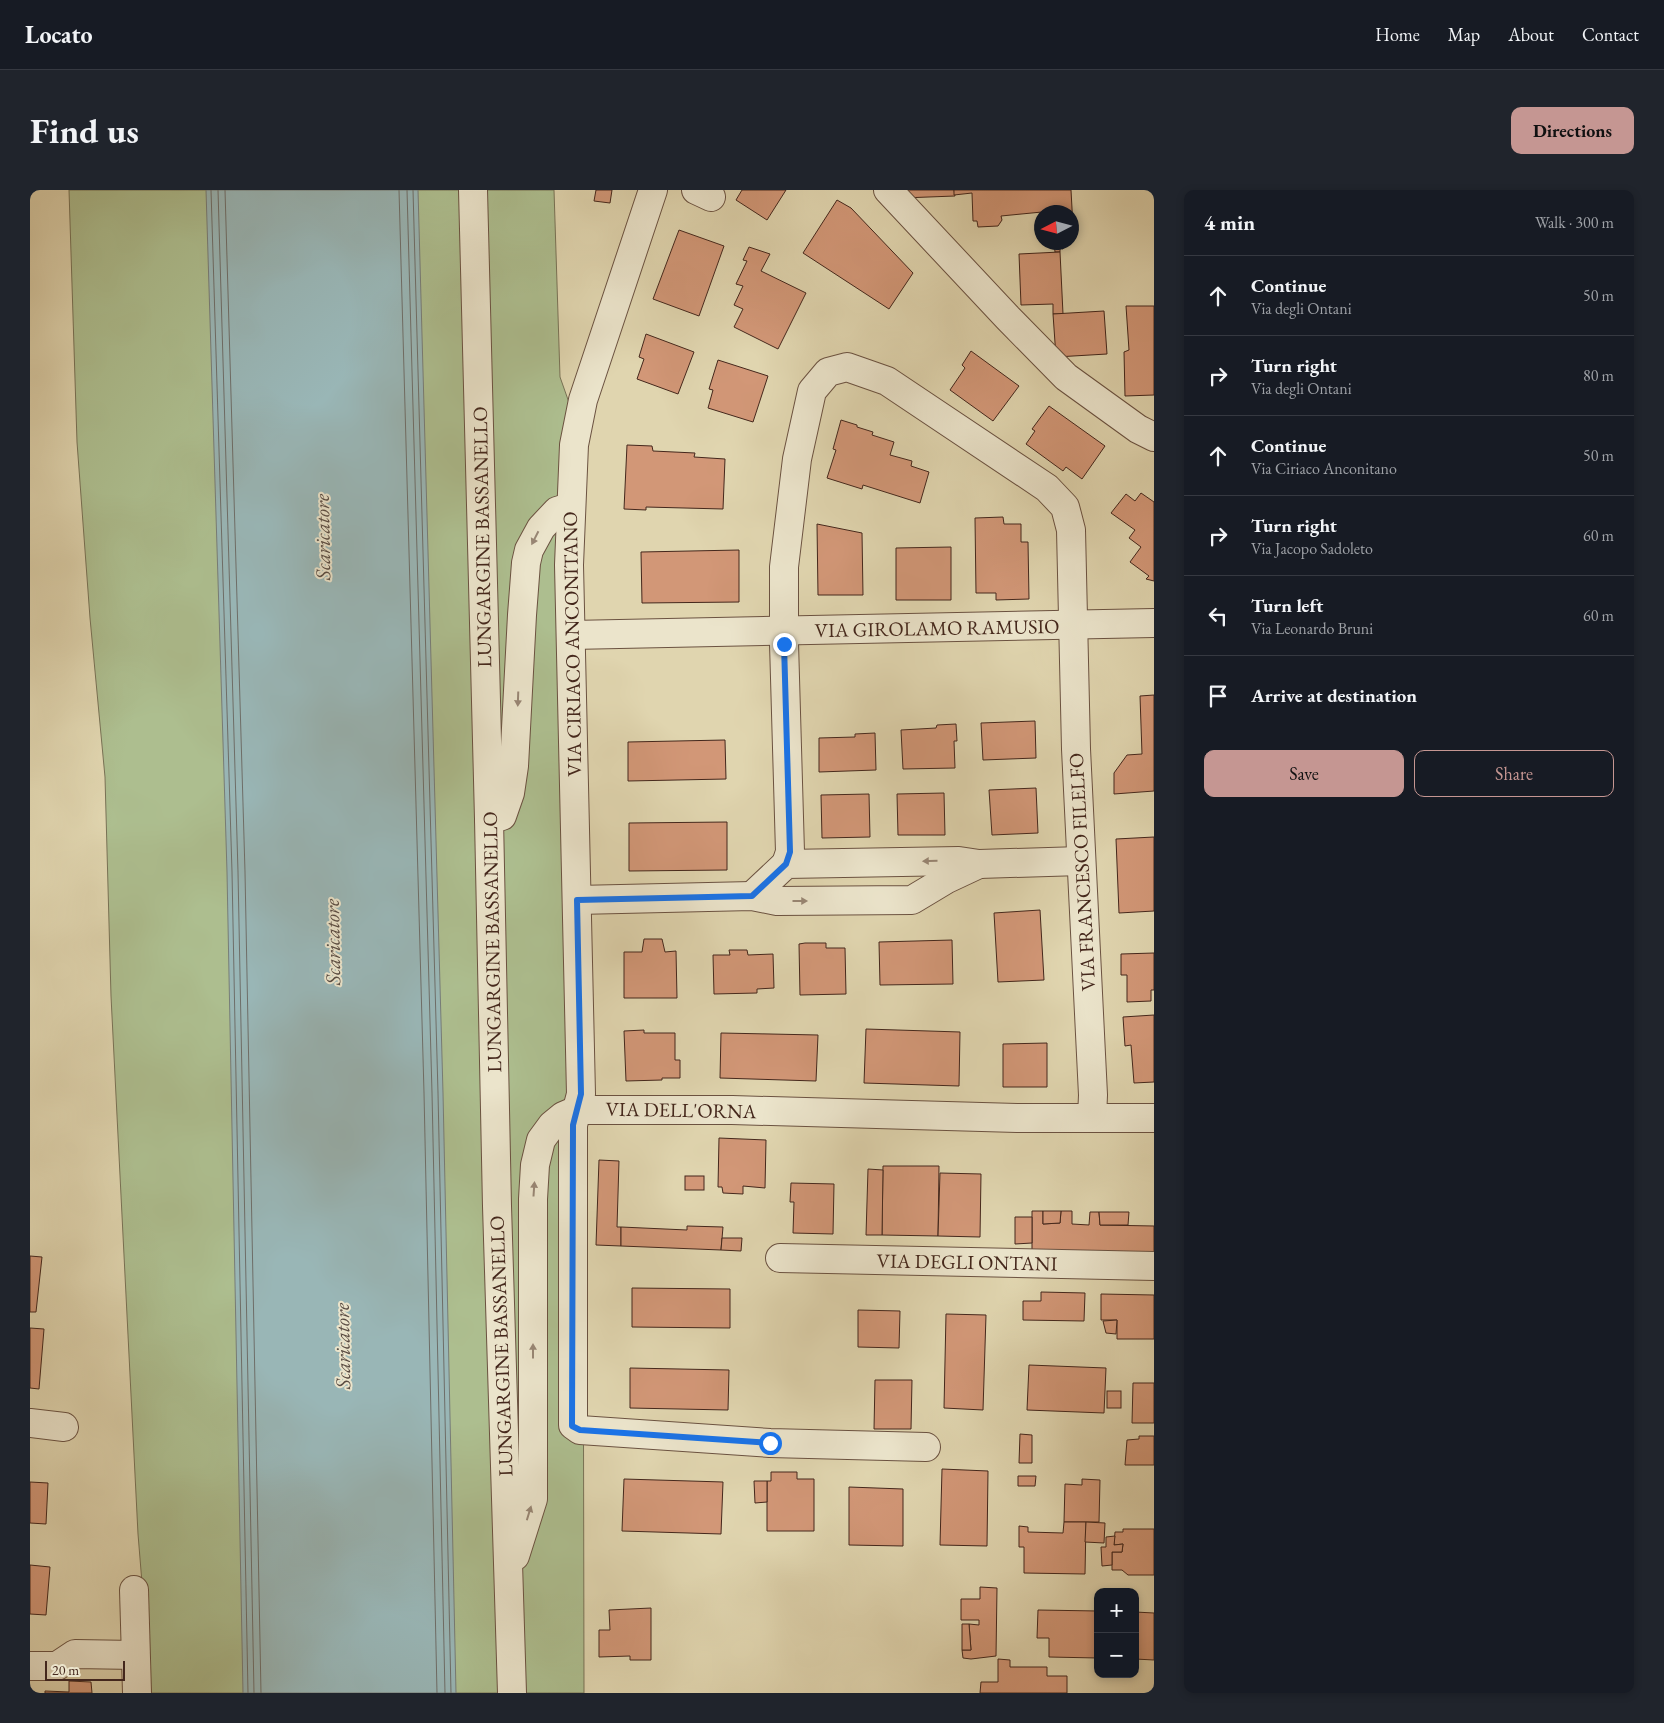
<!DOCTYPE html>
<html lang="en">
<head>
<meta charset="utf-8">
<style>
  :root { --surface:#171b24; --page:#20242c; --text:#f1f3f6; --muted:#9ea1a6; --line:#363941; --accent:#c59692 }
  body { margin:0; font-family:"EB Garamond",serif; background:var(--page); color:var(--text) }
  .controls { position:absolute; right:15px; bottom:15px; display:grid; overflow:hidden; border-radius:10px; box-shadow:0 2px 8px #0003 }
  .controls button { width:45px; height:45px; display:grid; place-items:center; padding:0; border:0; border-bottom:1px solid var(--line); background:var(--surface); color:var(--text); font:25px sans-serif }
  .compass { position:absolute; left:1004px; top:15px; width:45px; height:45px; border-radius:50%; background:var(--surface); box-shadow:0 2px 8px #0003; rotate:264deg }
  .scale { position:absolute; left:15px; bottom:12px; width:80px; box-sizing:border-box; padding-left:5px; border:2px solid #44271c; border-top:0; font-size:14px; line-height:18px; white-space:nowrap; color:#44271c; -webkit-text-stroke:4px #ebe4cb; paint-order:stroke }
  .stop { position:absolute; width:15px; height:15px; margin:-11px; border:4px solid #1a73e8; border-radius:50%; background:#fff }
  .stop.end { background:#1a73e8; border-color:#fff; box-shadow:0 1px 5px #0008 }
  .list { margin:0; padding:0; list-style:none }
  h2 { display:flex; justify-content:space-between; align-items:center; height:65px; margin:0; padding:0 20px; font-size:21px }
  h2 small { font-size:16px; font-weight:400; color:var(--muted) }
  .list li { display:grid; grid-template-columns:32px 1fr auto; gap:15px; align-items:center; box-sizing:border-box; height:80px; padding:0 20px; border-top:1px solid var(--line) }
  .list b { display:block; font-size:19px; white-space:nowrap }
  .list p { margin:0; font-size:16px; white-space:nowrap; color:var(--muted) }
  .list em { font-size:16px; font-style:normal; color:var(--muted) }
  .actions { display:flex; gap:10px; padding:15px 20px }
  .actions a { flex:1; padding:11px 0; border:1px solid var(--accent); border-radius:10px; text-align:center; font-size:18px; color:var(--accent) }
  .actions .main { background:var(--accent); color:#111 }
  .icon { flex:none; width:28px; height:28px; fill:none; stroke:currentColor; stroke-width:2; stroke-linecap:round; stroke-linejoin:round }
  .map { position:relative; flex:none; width:1124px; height:1503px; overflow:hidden; border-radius:10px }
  header { display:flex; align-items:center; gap:30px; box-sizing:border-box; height:70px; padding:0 25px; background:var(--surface); border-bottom:1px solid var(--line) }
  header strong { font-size:24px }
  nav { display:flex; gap:28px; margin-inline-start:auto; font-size:18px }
  .intro { display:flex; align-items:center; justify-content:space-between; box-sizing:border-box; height:120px; padding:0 30px }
  h1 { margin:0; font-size:35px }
  .button { padding:12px 22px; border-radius:10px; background:var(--accent); color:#111; font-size:18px; font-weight:700 }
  main { display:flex; gap:30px; padding:0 30px }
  aside { flex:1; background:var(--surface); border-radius:10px; box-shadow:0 2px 8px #0003 }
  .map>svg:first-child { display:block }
</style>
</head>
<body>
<header>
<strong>Locato</strong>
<nav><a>Home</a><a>Map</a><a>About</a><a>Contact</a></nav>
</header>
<div class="intro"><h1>Find us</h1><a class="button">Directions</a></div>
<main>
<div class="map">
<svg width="1124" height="1503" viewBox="0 0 1124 1503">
  <rect width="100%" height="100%" fill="#e0d5af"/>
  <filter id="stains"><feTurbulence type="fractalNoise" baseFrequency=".004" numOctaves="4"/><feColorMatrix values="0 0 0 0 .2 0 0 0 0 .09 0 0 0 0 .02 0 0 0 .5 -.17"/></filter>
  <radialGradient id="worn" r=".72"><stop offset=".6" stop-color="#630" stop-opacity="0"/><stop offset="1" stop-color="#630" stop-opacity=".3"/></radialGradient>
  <polygon fill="#adbe8f" stroke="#787256" points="39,0 524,0 530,187 554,255 552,446 554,1503 121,1503 108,1344 81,806 75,587 60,428 47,252"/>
  <polygon fill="#99b6b6" stroke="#777d78" points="176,0 388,0 413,903 426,1503 213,1503 197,682"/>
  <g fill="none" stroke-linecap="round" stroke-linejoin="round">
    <g stroke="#6e6e69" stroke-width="1">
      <polyline points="181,0 202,682 218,1503"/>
      <polyline points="188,0 208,682 224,1503"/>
      <polyline points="195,0 215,682 231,1503"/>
      <polyline points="369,0 394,903 407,1503"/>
      <polyline points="377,0 402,903 415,1503"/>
      <polyline points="383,0 408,903 421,1503"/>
    </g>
  </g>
  <g fill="#d29777" stroke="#44271c">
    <polygon points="566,0 582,0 580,13 564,11"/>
    <polygon points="712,0 756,0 737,30 706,10"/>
    <polygon points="872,0 924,0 925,6 872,8"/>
    <polygon points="924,0 1041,0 1043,37 1042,37 1042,22 1012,22 971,26 972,30 968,36 948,37 947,31 943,31 942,3 924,5"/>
    <polygon points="807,10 821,18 883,83 859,119 773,63"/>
    <polygon points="649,40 694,56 669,126 623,109"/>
    <polygon points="1024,52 1032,52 1033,59 1030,58 1030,62 1025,62"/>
    <polygon points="719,57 740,64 731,81 776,103 748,159 704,137 713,119 704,115 713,96 706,94 717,71 713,70"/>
    <polygon points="1030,62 1033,124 1023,124 1023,114 991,115 989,64"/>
    <polygon points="1096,116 1124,116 1124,205 1095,206 1094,162 1099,160"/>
    <polygon points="1074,121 1077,164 1026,167 1023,124"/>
    <polygon points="616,144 664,162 648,204 607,189 614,169 609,167"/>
    <polygon points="941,161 989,196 963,231 920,200 935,178 932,175"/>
    <polygon points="688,170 738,186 723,232 678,218 683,200 679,199"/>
    <polygon points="1019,216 1075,256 1052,289 1036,277 1033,281 996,254 1005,241 1002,239"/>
    <polygon points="811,230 827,235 827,237 843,242 842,245 864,252 860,265 882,271 881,276 899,282 890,313 833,295 832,299 797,288 806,260 803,259"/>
    <polygon points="597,255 622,256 623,261 665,263 664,267 695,269 693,319 616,317 616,320 594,319"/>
    <polygon points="1111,303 1124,312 1124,391 1116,389 1119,386 1100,372 1111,357 1099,348 1105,340 1081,323 1096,304 1105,311"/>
    <polygon points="973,327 974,334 991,334 991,352 998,352 999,409 966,410 966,403 946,403 945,328"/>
    <polygon points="787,334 832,343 833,405 788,405"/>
    <polygon points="921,357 921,410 866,410 866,358"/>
    <polygon points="709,360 709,412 612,413 611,362"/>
    <polygon points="1124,505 1124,601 1084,604 1084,583 1097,565 1112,564 1110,506"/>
    <polygon points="1005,531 1006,568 953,570 951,533"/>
    <polygon points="926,534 927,551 924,551 925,578 873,579 871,540 906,538 907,535"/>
    <polygon points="845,543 846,580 789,582 789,548 825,547 825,544"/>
    <polygon points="695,550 696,589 598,591 598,552"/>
    <polygon points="1006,598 1008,643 962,645 959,600"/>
    <polygon points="914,603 915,645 868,645 867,604"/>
    <polygon points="839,604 840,647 792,648 791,605"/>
    <polygon points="697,632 697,680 599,681 599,633"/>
    <polygon points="1124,647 1124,721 1089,723 1086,649"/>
    <polygon points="1010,720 1014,790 968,792 964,723"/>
    <polygon points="614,749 632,749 635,762 646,761 647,808 594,808 594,762 612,762"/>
    <polygon points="922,750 923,794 850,795 849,752"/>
    <polygon points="775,753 796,753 796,758 815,758 816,804 770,805 769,754"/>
    <polygon points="699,760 717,760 718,765 743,764 744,798 727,799 727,803 684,804 683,765 700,765"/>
    <polygon points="1124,763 1124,800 1121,800 1121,811 1097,812 1097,785 1091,785 1091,764"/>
    <polygon points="1124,825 1124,892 1104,893 1101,855 1095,856 1093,827"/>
    <polygon points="836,839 930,842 929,896 834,893"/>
    <polygon points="614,840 614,843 645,843 645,870 650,870 650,888 632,888 632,890 596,891 594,841"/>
    <polygon points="691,843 788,845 786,891 690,888"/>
    <polygon points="1017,853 1017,897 973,897 973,854"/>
    <polygon points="689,948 736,950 735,998 713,996 713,1004 693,1003 692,997 688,997"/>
    <polygon points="569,970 589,971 587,1037 591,1037 591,1056 566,1055"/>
    <polygon points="853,976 909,976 908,1046 852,1045"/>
    <polygon points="838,979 853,980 852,1045 836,1045"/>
    <polygon points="910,983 951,984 950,1047 908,1046"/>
    <rect x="655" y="986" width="19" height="14"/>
    <polygon points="761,993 804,994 803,1044 763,1043 764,1012 760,1012"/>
    <polygon points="1002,1021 1013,1021 1013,1034 1030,1033 1031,1021 1042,1021 1042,1034 1059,1035 1060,1022 1069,1022 1070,1035 1124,1036 1124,1072 1002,1070"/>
    <polygon points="1013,1021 1031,1021 1030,1033 1013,1034"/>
    <polygon points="1069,1022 1099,1022 1098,1035 1070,1035"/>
    <polygon points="985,1027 1002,1027 1002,1053 985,1054"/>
    <polygon points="657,1036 693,1037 691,1060 591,1056 591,1037 657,1040"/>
    <polygon points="692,1048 712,1048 711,1061 691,1060"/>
    <polygon points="0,1066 12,1067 6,1122 0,1122"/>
    <polygon points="602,1098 700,1099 700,1138 602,1137"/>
    <polygon points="1011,1102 1055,1103 1054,1131 993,1130 993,1111 1011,1111"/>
    <polygon points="1071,1104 1124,1105 1124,1149 1087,1149 1087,1130 1071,1130"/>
    <polygon points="828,1120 870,1121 869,1158 828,1157"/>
    <polygon points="916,1124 956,1125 953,1220 914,1218"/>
    <polygon points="1087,1130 1086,1144 1076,1143 1073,1131"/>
    <polygon points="0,1138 14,1139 9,1199 0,1198"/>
    <polygon points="999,1175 1076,1178 1074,1223 997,1220"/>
    <polygon points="600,1178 699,1180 698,1220 600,1218"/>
    <polygon points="845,1190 882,1190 881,1239 844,1239"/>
    <polygon points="1103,1193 1124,1193 1124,1233 1102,1233"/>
    <rect x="1077" y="1201" width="14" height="17"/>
    <polygon points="990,1244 1002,1245 1002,1273 989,1273"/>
    <polygon points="1109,1246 1124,1246 1124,1275 1095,1275 1097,1250 1109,1249"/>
    <polygon points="912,1279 958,1281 957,1356 910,1355"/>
    <polygon points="741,1282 767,1282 767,1289 784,1289 784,1341 737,1341 737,1291 741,1291"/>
    <polygon points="988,1286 1006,1286 1005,1296 988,1296"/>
    <polygon points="594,1289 693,1292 691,1344 592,1341"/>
    <polygon points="1052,1289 1070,1290 1069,1332 1034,1332 1035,1294 1052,1295"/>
    <polygon points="724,1291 737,1291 737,1312 725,1313"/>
    <polygon points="0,1292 18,1293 16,1334 0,1333"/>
    <polygon points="819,1297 873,1299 873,1356 819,1355"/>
    <polygon points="1034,1332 1056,1332 1055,1384 994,1383 994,1357 989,1357 989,1336 998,1337 998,1342 1033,1343"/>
    <polygon points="1056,1332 1075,1333 1074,1353 1055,1352"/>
    <polygon points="1093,1339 1124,1339 1124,1385 1098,1385 1092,1380 1082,1380 1082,1362 1092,1362 1093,1354 1084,1355 1085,1342 1093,1342"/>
    <polygon points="1085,1346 1084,1355 1093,1354 1092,1362 1082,1362 1082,1375 1072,1376 1071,1357 1076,1357 1076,1347"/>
    <polygon points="0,1375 20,1377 16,1425 0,1424"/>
    <polygon points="950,1397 967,1398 966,1466 941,1469 933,1468 932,1460 941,1460 939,1434 949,1435 949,1430 931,1430 931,1409 950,1409"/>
    <polygon points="621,1418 621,1470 600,1470 600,1466 569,1467 569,1440 580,1440 579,1420"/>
    <polygon points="1008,1420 1068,1421 1068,1468 1019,1467 1019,1448 1007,1448"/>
    <polygon points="1105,1422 1124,1423 1124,1470 1105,1469"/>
    <polygon points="932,1434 939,1434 941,1460 932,1460"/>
    <polygon points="968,1469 980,1470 980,1477 1017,1477 1017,1486 1037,1486 1037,1503 950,1503 951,1492 968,1492"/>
    <polygon points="39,1491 61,1492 62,1503 15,1503 15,1501 39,1502"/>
  </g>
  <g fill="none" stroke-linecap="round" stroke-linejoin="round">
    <defs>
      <g id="minor">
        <polyline points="443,0 459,629 467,1016 482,1503"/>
        <polyline points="623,0 553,210 544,255 539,375 551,904 543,935 543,1235 550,1240 740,1253 896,1257"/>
        <polyline points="666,0 681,7"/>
        <polyline points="858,0 978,128 1036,187 1108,239 1124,247"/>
        <polyline points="541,445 1124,433"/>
        <polyline points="459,629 472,626 480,603 484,576 492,425 496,373 499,360 511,338 527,321 540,317"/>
        <polyline points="756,674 760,662 754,453 754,377 767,269 782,201 798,182 817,177 857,191 1017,298 1035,317 1041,340 1046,559 1063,905 1062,928"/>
        <polyline points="722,706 756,674 929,671 949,674 1051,671"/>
        <polyline points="547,710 722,706 747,711 882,710 917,689 949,674"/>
        <polyline points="750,1068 1124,1076"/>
        <polyline points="0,1233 34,1237"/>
        <polyline points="485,1366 503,1309 503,1009 505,975 511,950 522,935 533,926 547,920 702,920 987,928 1124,928"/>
        <polyline points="104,1400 107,1503"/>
        <polyline points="0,1476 27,1476 45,1464 105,1465"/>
      </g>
    </defs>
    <use href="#minor" stroke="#6b5241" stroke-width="30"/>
    <use href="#minor" stroke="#ebe4cb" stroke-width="28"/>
  </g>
  <defs><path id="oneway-solid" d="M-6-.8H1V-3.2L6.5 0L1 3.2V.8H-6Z" transform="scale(1.25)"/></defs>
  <g fill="#988674">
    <use href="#oneway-solid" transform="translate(505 348) rotate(117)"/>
    <use href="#oneway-solid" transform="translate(488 509) rotate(92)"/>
    <use href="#oneway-solid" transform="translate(900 671) rotate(179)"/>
    <use href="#oneway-solid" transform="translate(770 711)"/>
    <use href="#oneway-solid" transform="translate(504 999) rotate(-86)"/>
    <use href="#oneway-solid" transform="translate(503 1161) rotate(-90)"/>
    <use href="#oneway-solid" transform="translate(499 1323) rotate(-73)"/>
  </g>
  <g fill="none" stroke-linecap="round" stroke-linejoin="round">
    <polyline stroke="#1a73e8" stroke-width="6" points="740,1253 550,1240 542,1236 543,935 551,904 547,710 722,706 756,674 760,662 754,454"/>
  </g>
  <g text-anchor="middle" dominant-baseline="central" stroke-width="4" stroke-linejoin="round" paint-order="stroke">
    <g font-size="20" fill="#44271c" stroke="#ebe4cb">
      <text transform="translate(452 347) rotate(-91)">LUNGARGINE BASSANELLO</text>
      <text transform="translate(907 438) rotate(-1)">VIA GIROLAMO RAMUSIO</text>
      <text transform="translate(542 454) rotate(-91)">VIA CIRIACO ANCONITANO</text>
      <text transform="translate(1052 682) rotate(-93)">VIA FRANCESCO FILELFO</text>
      <text transform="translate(462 752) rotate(-91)">LUNGARGINE BASSANELLO</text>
      <text transform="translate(651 920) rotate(1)">VIA DELL'ORNA</text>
      <text transform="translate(937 1072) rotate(1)">VIA DEGLI ONTANI</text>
      <text transform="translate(471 1156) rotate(-92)">LUNGARGINE BASSANELLO</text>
    </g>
    <g font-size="21" font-style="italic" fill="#594b42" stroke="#ebe4cb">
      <text transform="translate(292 347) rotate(-91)">Scaricatore</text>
      <text transform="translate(302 752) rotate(-91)">Scaricatore</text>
      <text transform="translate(312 1156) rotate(-91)">Scaricatore</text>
    </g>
  </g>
  <rect width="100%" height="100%" filter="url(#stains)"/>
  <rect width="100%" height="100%" fill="url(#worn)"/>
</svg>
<div class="controls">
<button>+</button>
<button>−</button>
</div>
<svg class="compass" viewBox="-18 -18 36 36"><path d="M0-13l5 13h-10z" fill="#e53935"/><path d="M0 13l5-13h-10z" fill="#9ea1a6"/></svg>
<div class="scale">20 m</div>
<div class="stop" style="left:740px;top:1253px"></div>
<div class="stop end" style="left:754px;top:454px"></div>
</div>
<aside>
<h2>4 min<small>Walk · 300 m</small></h2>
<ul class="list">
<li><svg class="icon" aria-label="ahead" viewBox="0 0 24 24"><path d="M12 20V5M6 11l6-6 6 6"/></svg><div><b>Continue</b><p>Via degli Ontani</p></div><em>50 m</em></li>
<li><svg class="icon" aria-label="right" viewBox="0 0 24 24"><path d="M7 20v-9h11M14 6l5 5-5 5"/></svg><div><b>Turn right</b><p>Via degli Ontani</p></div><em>80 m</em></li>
<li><svg class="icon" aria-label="ahead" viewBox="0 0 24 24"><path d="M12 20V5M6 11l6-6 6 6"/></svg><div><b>Continue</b><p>Via Ciriaco Anconitano</p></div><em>50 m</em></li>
<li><svg class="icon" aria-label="right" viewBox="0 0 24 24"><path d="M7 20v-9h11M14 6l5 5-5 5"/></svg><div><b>Turn right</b><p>Via Jacopo Sadoleto</p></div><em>60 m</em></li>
<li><svg class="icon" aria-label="left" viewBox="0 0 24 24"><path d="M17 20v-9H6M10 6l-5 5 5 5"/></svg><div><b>Turn left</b><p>Via Leonardo Bruni</p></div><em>60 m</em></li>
<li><svg class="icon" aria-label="arrive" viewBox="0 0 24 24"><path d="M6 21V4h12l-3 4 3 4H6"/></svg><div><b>Arrive at destination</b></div></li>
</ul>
<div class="actions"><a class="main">Save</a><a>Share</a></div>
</aside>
</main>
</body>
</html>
